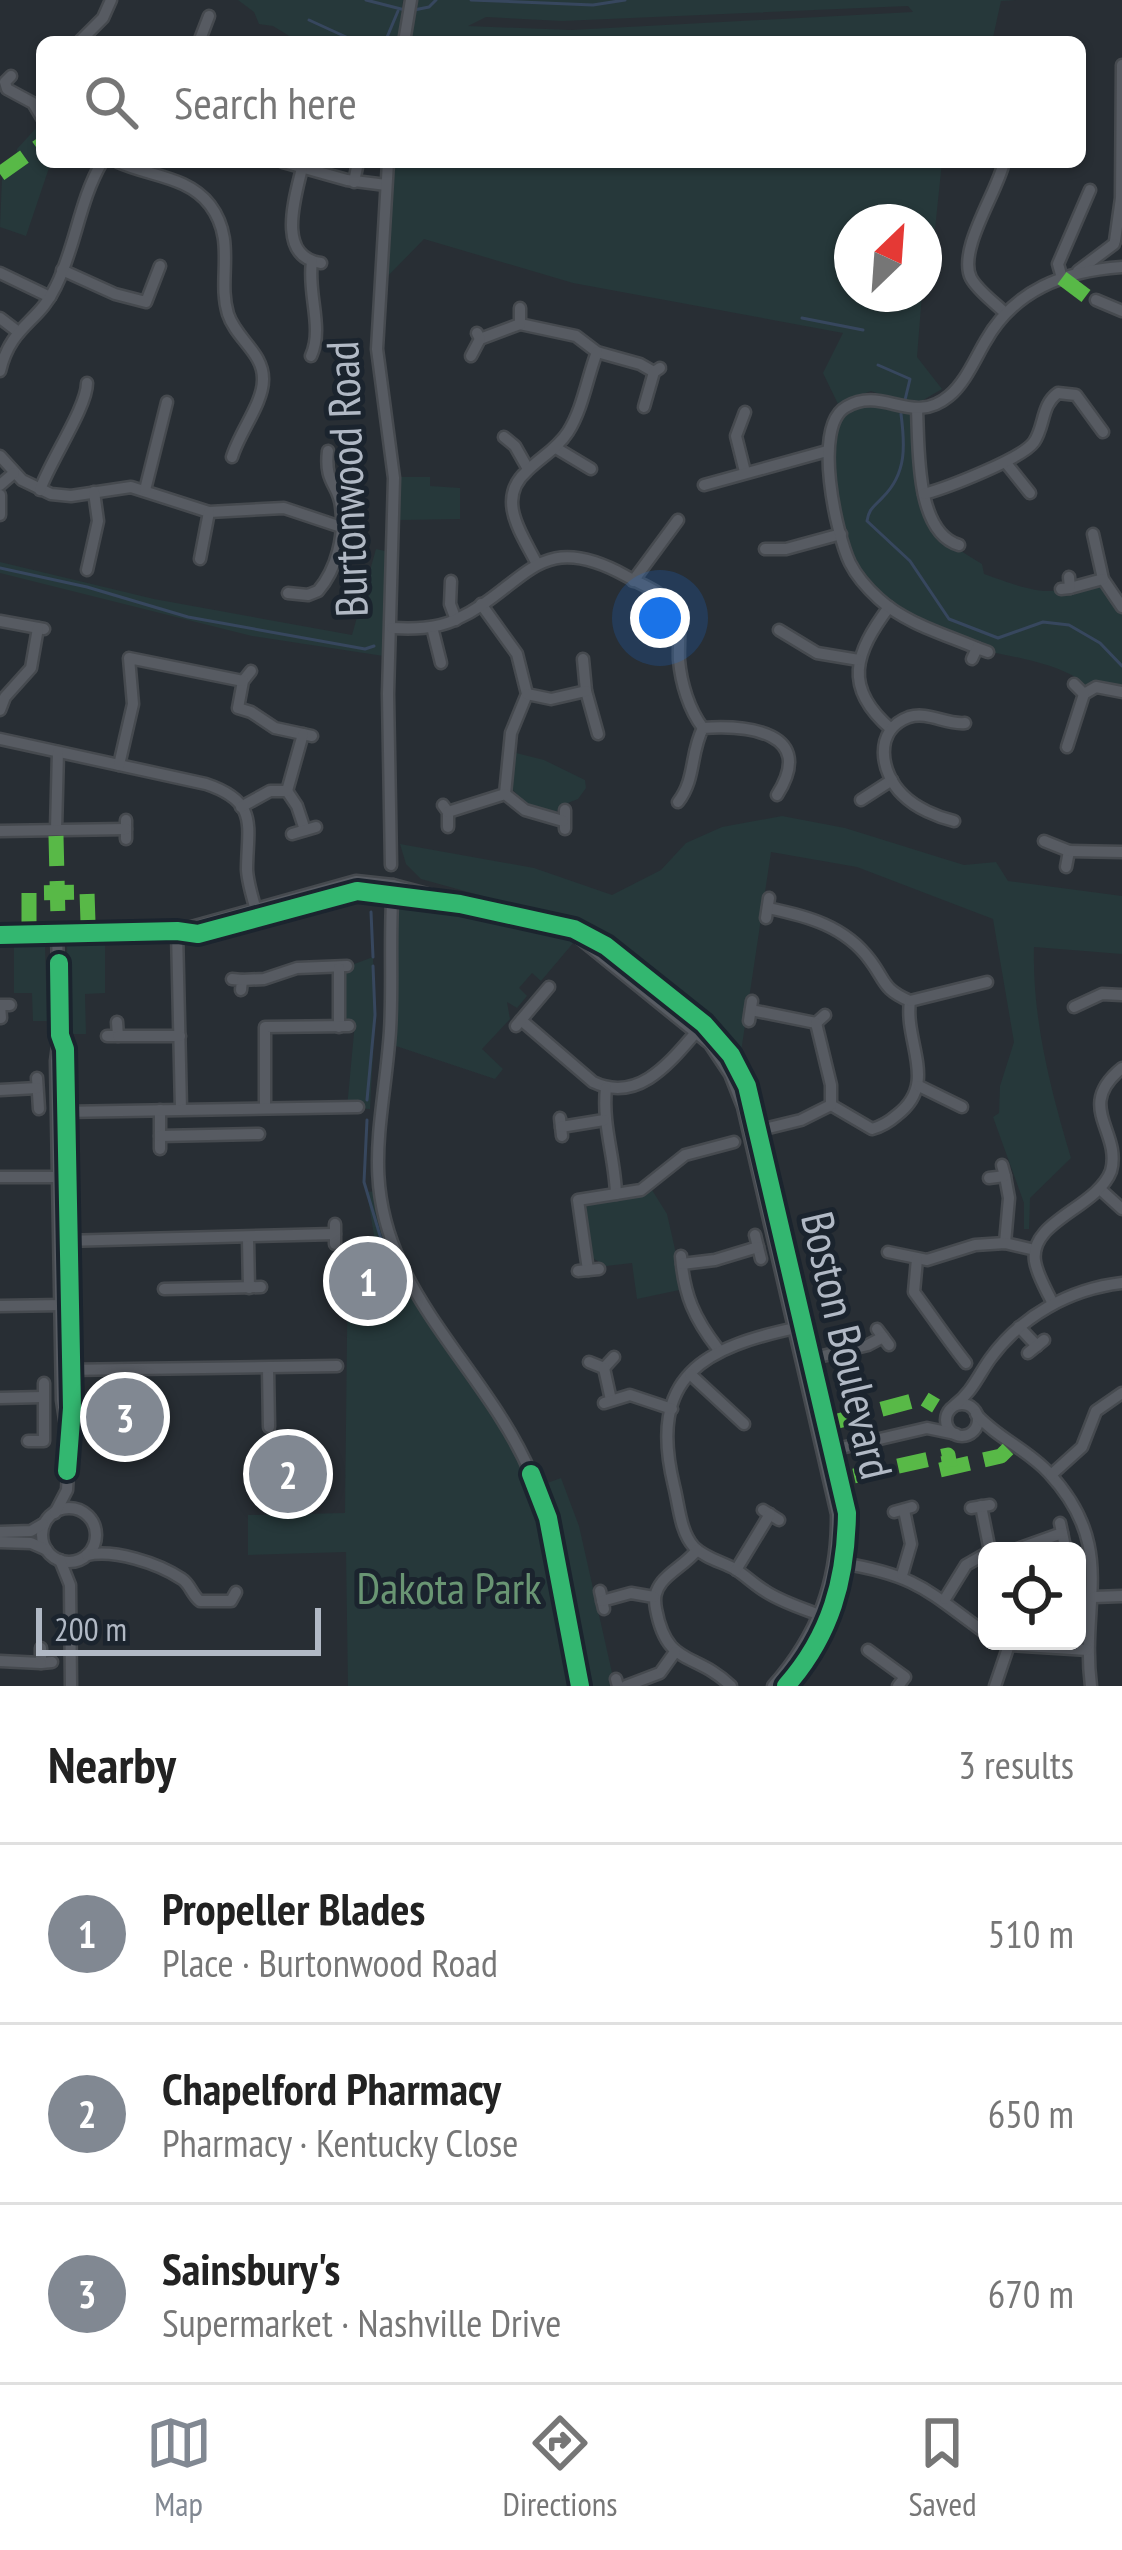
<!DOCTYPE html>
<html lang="en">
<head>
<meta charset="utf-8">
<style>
  :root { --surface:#fff; --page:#f2f2f2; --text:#222; --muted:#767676; --line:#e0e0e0; --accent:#818892 }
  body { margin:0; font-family:"PT Sans Narrow",sans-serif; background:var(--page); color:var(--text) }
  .controls { position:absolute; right:36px; bottom:36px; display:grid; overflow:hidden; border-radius:18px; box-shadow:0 3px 9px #0004 }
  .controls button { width:108px; height:108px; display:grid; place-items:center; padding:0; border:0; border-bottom:3px solid var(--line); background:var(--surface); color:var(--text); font:60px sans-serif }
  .compass { position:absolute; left:834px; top:204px; width:108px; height:108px; border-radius:50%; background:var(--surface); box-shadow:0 3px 9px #0004; rotate:25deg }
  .scale { position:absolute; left:36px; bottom:30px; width:285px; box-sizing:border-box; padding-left:12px; border:6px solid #b1b9c5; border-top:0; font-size:33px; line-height:42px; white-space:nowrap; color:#b1b9c5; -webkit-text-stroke:9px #1b242e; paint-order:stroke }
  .you { position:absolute; left:660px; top:618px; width:42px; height:42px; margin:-30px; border:9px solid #fff; border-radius:50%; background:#1a73e8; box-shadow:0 0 0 18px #1a73e833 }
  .badge { display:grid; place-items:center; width:78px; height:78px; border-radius:50%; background:var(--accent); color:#fff; font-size:39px; font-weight:700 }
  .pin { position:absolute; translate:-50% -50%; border:6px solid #fff; box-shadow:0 3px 12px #0006 }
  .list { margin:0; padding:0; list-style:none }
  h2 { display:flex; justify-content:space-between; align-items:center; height:156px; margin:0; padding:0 48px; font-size:51px }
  h2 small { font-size:39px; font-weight:400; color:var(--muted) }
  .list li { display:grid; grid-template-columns:78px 1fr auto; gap:36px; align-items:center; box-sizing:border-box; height:180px; padding:0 48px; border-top:3px solid var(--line) }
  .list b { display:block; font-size:45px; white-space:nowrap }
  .list p { margin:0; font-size:39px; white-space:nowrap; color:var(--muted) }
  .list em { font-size:39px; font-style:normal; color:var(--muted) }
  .icon { flex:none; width:66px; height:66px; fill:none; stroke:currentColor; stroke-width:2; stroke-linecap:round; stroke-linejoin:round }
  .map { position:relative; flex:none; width:1122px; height:1686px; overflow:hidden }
  .search { position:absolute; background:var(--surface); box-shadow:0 3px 9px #0004; left:36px; right:36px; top:36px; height:132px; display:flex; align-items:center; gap:30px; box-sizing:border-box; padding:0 42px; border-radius:18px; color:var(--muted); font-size:45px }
  .sheet { height:696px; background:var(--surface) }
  nav { display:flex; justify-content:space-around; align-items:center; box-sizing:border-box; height:168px; border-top:3px solid var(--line); background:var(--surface); font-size:33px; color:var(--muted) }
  nav a { display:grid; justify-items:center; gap:6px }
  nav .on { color:var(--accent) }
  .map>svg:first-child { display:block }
</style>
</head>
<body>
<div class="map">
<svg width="1122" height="1686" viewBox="0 0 1122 1686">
  <rect width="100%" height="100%" fill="#282e34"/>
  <g fill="#26383a" fill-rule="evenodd">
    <polygon points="238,0 403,0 398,42 299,42 273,26 259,24 254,12"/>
    <path d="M 415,0 L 1016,0 L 1001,1 L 992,42 L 408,42 ZM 908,6 L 913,12 L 571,30 L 468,26 L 486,17 L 562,21 Z"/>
    <polygon points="39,125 42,128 42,162 51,162 26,236 0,227 2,178 15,164 17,149"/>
    <polygon points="391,162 942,162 934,239 924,281 924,222 852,222 852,294 922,294 917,357 942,389 913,406 871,391 838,404 823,373 843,333 573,283 424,239 384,280"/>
    <path d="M 867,398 L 917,410 C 921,447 919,504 943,534 C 953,548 968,555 982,564 L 984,574 C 1038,593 1048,598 1103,579 L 1122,607 L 1122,688 L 1086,687 C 1072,666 1008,655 983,651 C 951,645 883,609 863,583 C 846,561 825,477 827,449 C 827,440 831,430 833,422 Z"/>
    <polygon points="399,477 430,477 430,486 460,488 460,519 400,520"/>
    <polygon points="376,549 394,553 390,657 252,636 0,573 0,562 154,599 352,635"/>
    <polygon points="512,752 544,760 585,780 586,788 578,799 560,806 554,816 530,808 512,789"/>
    <path d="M 782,816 L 845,828 L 964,865 L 996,862 L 1008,881 L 1122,896 L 1122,954 L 1034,947 C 1032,1019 1051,1091 1071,1158 L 1030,1198 L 1029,1229 L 1024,1229 L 1024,1203 L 993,1117 L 999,1113 L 1000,1086 L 1014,1042 L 993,919 L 857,867 L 771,852 L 741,1052 L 595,932 L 566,919 L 421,879 L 406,864 L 400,844 L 534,868 L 612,895 L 661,870 L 686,843 L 722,827 Z"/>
    <polygon points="398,900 515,923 574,942 541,981 532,973 519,988 527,996 517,1008 507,1002 510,1019 482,1049 503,1069 495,1079 393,1045"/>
    <polygon points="67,943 105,943 105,993 85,994 86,1034 68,1034"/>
    <polygon points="14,944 45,944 47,1021 33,1021 32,993 14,993"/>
    <polygon points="373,957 375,1015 370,1109 347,1108 355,1022 339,1018 341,969"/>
    <polygon points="652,1190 667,1214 684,1289 637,1299 632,1263 606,1266 591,1257 586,1206"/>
    <polygon points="377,1191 403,1268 510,1432 536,1487 561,1478 579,1526 615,1686 580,1686 550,1529 544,1531 575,1686 348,1686 346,1552 248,1555 248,1515 345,1513 348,1249 376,1248 367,1192"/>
  </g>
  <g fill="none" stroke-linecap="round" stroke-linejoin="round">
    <g stroke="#37475e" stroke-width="3">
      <polyline points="366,0 405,10"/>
      <polyline points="471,0 593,5 625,0"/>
      <polyline points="414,10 429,7 436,0"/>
      <polyline points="309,20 357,42"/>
      <polyline points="385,42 398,11"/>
      <polyline points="802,318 863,330"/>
      <polyline points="878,365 910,379 905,400"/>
      <path d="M 901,414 C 905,445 907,473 883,497 C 874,507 869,508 867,521 L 910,561 L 949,619 L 998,638 L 1043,622 L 1069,625 L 1100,643 L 1122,666"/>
      <polyline points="0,568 87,587 188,617 365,649 374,646"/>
      <polyline points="371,912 373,957"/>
      <polyline points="367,1100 375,1015 373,966"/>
      <polyline points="367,1120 364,1182 390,1269"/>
    </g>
    <defs>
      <g id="minor">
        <polyline points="79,42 103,18 111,0"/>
        <polyline points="199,42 209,16"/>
        <polyline points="404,42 411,0"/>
        <polyline points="11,76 5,82 7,89 33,103 42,118"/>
        <path d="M 118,162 C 148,176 188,176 210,205 C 237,241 217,278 228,314 C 236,339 264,353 263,380 C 263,403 239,433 232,457"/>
        <polyline points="283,162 347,180 386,185"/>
        <polyline points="388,162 377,349 394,478 388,694 391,865"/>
        <path d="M 1004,162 C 998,191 957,250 971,278 C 978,291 994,302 1004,312"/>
        <path d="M 302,168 C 295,198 276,257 321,263"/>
        <polyline points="354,182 358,162"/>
        <polyline points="1115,241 1121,198 1122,65"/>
        <polyline points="62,270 115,294 146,302 160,266"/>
        <polyline points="1078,271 1114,244"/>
        <polyline points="0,273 50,297"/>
        <polyline points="1062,278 1058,264 1090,190"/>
        <polyline points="1096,300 1122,311"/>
        <polyline points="0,318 17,331"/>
        <polyline points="520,324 576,336 597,352 640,364 654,372"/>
        <polyline points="480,339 520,324 520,308"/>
        <path d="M 311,356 C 324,328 307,293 312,262"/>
        <polyline points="471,356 480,339 477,333"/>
        <path d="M 0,371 C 11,325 39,323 56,286 C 76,246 79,201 102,162"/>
        <polyline points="644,407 654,372 660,368"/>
        <path d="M 917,410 C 919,447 915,532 959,545"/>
        <polyline points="504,437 515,446 528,469"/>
        <polyline points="556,448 591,469"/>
        <polyline points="0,456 22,480 51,494 71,496 131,487 209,512 284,508 341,527"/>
        <polyline points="1006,463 1030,493"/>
        <polyline points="745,472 736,436 745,412"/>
        <polyline points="0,485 14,473"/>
        <polyline points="704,485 827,451"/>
        <path d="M 40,490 C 50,461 87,407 87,383"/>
        <polyline points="145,490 167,402"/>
        <path d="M 924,494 C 946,488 1022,459 1034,442 C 1045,426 1041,405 1058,393 L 1076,395 L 1103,432"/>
        <polyline points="0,495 0,515"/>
        <polyline points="1093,534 1103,579 1122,607"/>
        <polyline points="765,549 786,549 841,534"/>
        <polyline points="200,559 209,512"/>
        <path d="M 537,564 C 522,534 495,499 527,471 C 541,457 557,449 568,432 C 583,408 587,378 597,352"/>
        <polyline points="87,570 98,521 94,492"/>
        <polyline points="451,581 450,604 456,620"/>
        <polyline points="633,581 678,520"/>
        <polyline points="1070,588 1103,579"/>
        <polyline points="1061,589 1070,588 1069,577"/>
        <path d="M 288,593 L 308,595 L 318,591 C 337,569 345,535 341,507 C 339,484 324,484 328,451"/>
        <polyline points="481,604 517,654 527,694 511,733 505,794"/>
        <path d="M 889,607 C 855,653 842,687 891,729"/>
        <polyline points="0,621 44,629"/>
        <polyline points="432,627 441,663"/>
        <path d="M 392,628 C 413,629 435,629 455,620 C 526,588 536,526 626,576 C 642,585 660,590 671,606 C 683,623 678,641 679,660 C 681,683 689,710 703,728"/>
        <polyline points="779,630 817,653 859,660"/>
        <path d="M 977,648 C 944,634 905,623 879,599 C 868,589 857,577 850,563 C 836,534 812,426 846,407 C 883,385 912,427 949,396 C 965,383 975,359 985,342 C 1014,290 1064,271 1122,267"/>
        <polyline points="583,659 586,691 598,734"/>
        <polyline points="972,659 977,648 988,652"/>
        <polyline points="251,671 243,681 238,708 251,712 275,728 312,736"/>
        <polyline points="527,694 551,699 586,691"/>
        <polyline points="1084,694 1096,687 1122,692"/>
        <polyline points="0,710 5,697 31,668 38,628"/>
        <path d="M 0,739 L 206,784 C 260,802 247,827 247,870 C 248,885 254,903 258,917"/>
        <polyline points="1067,747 1084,694 1074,684"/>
        <polyline points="119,765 133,704 129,658 243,681"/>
        <polyline points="287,791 297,806 305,830"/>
        <polyline points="861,800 892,780"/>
        <path d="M 678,802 C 696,779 690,753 703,728 C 748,725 817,732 777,795"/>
        <polyline points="443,805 448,812 448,827"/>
        <polyline points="241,807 270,791 287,791 303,734"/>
        <polyline points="565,810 565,829"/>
        <polyline points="448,812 505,794 525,810 563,821"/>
        <polyline points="126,820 126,839"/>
        <path d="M 954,821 C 937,817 916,808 903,795 C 880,773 873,730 909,717 C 928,711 946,725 965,723"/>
        <polyline points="56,830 58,752"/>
        <polyline points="0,831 126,829"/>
        <polyline points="292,834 316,827"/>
        <polyline points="1044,841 1069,851 1066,867"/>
        <polyline points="1069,851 1122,852"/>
        <path d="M 393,885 C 389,933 393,982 390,1031 C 384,1120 361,1178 401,1264 C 436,1338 499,1398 531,1474"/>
        <path d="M 768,908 C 807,916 845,926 870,960 C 886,981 882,989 910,1001 C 904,1043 939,1083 897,1115 C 889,1122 883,1126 872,1129 L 831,1105"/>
        <polyline points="766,918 769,898"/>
        <polyline points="177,931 356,881 393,885 446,899"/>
        <polyline points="177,931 181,1109"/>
        <path d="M 0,935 L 177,931 L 198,934 L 357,891 L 460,904 L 574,929 L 606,946 L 704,1024 L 731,1055 L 747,1086 L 847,1513 C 846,1579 831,1635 786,1686"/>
        <path d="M 578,937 L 710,1044 L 730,1074 L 743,1107 L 837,1514 C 838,1581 818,1635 773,1686"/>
        <polyline points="232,979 242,980 241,990"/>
        <polyline points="242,980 264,979 297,968 347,966"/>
        <polyline points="910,1001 987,982"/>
        <polyline points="1074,1007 1102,994 1122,995"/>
        <polyline points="751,1010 816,1023 825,1015"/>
        <polyline points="1,1018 0,1005 10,1005"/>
        <path d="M 521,1020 L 593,1082 C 639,1104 671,1061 698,1030"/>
        <polyline points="749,1021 752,1001"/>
        <polyline points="516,1026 549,987"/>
        <polyline points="339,1027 339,968"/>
        <polyline points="107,1036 118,1036 117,1022"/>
        <polyline points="118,1036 180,1036"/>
        <polyline points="59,1038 56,1061 62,1400 67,1433"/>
        <polyline points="37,1078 39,1109"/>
        <polyline points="919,1086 962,1107"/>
        <path d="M 606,1088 C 602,1125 615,1158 616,1194"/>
        <polyline points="0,1090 37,1088"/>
        <polyline points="265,1108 265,1027 349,1026"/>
        <polyline points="160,1110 160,1149"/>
        <polyline points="61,1112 358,1107"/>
        <polyline points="560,1118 562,1136"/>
        <polyline points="561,1127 604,1120"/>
        <polyline points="752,1132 801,1120 831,1105 831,1085 816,1023"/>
        <polyline points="160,1136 259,1134"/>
        <polyline points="1005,1176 1009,1198 1005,1243"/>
        <polyline points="0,1177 64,1177"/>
        <polyline points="989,1178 1005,1176 1002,1165"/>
        <polyline points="1100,1189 1122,1209"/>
        <polyline points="755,1235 761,1259"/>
        <polyline points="248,1239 249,1288"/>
        <polyline points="63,1241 335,1234"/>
        <polyline points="335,1244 335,1224"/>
        <polyline points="888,1252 927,1260 975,1245 1005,1243 1035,1250"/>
        <path d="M 681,1256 C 684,1295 694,1318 718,1349"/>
        <path d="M 917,1259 L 914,1292 C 931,1315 947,1339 966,1363"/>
        <polyline points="682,1264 715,1260 758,1247"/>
        <polyline points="588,1270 578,1200 641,1190 685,1155 734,1142"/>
        <polyline points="578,1271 599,1269"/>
        <polyline points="164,1289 261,1287"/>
        <path d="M 1053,1304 C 1047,1291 1037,1275 1035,1261 C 1029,1221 1097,1208 1111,1171 C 1122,1131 1074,1107 1122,1068"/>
        <polyline points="0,1306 63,1305"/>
        <path d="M 800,1327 C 704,1347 647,1375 674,1486 C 679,1505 680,1532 694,1547 C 705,1558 722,1562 735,1569 C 746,1576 755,1585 765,1591 C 783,1603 805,1609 825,1617"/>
        <polyline points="1019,1327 1037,1346"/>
        <polyline points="877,1329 889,1345"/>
        <polyline points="1028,1353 1044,1340"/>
        <polyline points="806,1360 868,1345 883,1337"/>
        <polyline points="589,1362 604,1368 614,1357"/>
        <polyline points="268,1368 269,1427"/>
        <polyline points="604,1368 611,1400"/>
        <polyline points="64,1370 337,1366"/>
        <polyline points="690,1374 744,1424"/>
        <polyline points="0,1398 43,1397"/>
        <polyline points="604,1403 630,1395 672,1409"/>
        <circle cx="962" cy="1420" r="16"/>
        <path d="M 955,1405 C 972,1392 978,1376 990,1359 C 1021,1316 1070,1289 1122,1283"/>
        <path d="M 976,1414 C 997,1438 1027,1449 1049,1473 C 1118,1548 1080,1601 1091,1686"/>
        <polyline points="28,1441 44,1441 44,1383"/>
        <polyline points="828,1451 927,1428 956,1434"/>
        <polyline points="1051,1475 1082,1447 1096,1411 1122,1393"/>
        <polyline points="981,1506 990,1551"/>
        <polyline points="971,1508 990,1505"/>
        <circle cx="69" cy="1535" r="27"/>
        <polyline points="763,1510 779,1520"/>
        <polyline points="894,1512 912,1507"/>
        <polyline points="55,1513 67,1490 71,1419 65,1049 60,1035 57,934"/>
        <polyline points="1060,1523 1064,1542"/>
        <polyline points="0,1532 31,1531 43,1524"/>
        <polyline points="0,1542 31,1543 47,1550"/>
        <path d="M 697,1550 C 687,1563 672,1570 662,1582 C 655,1591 654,1598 656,1609 C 667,1668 695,1651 731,1686"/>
        <polyline points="1012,1551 1062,1533"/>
        <path d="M 87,1555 C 114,1549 158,1563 182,1579 C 190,1584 192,1595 200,1601 L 231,1601 L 236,1592"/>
        <polyline points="60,1560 70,1585 71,1686"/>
        <path d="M 842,1563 C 919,1576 927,1591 987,1634"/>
        <polyline points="736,1570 770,1514"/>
        <polyline points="902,1575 911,1544 904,1510"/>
        <polyline points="600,1591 604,1609"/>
        <polyline points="1094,1597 1122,1596"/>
        <polyline points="945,1599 966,1565 987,1553"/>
        <polyline points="602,1601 631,1593 654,1597"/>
        <polyline points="1001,1641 1009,1645 1088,1650"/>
        <polyline points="41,1648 41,1663 52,1662"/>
        <polyline points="868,1650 905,1677 898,1686"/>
        <polyline points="0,1661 41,1663"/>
        <polyline points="616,1679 618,1686"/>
        <polyline points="626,1686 660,1673 675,1652"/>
        <polyline points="995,1686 1009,1645"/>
      </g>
    </defs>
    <use href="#minor" stroke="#464a4f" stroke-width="15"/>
    <use href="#minor" stroke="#575b62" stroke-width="10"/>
    <g stroke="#58b947" stroke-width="15" stroke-dasharray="30 15" stroke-linecap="butt">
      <polyline points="0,174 42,144"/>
      <polyline points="1062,278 1086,296"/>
      <polyline points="56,836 58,918"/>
      <polyline points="29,923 29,893 87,892 88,922"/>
      <polyline points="838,1421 923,1398 936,1406"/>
      <polyline points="940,1470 1001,1456 1008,1449"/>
      <polyline points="854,1476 948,1455 950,1467"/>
    </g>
    <defs>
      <g id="cycleway">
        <path d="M 0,935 L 177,931 L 198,934 L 357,891 L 460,904 L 574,929 L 606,946 L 704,1024 L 731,1055 L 747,1086 L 847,1513 C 846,1579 831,1635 786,1686"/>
        <polyline points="59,963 60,1035 65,1049 72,1408 67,1471"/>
        <polyline points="531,1474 548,1518 580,1686"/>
      </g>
    </defs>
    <use href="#cycleway" stroke="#1b242e" stroke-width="26"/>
    <use href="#cycleway" stroke="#33b770" stroke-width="18"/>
  </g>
  <g text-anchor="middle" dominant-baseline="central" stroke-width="10" stroke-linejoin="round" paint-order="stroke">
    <g font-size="45" fill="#b1b9c5" stroke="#1b242e">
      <text transform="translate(346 479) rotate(-92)">Burtonwood Road</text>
      <text transform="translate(848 1345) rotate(77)">Boston Boulevard</text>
    </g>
    <g font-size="45" fill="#699573" stroke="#1b242e">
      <text x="449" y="1587">Dakota Park</text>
    </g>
  </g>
</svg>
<div class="controls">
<button><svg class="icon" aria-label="locate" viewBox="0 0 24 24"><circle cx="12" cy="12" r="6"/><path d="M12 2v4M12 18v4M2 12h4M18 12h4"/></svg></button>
</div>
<svg class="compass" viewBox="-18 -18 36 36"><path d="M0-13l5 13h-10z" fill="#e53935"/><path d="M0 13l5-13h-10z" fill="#767676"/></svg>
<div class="scale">200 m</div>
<div class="you"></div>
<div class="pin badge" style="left:368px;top:1281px">1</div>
<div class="pin badge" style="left:288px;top:1474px">2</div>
<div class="pin badge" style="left:125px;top:1417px">3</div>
<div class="search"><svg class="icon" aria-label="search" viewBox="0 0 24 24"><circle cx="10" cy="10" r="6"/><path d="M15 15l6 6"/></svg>Search here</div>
</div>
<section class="sheet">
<h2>Nearby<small>3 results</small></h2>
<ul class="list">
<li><span class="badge">1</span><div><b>Propeller Blades</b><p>Place · Burtonwood Road</p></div><em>510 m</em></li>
<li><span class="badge">2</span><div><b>Chapelford Pharmacy</b><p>Pharmacy · Kentucky Close</p></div><em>650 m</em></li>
<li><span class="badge">3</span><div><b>Sainsbury's</b><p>Supermarket · Nashville Drive</p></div><em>670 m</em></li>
</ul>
</section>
<nav>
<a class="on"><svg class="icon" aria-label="map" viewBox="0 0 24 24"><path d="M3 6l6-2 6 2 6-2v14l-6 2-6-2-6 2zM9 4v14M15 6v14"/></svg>Map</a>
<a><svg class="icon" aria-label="directions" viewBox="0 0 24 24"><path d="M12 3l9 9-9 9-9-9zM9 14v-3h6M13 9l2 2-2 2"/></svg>Directions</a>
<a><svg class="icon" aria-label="saved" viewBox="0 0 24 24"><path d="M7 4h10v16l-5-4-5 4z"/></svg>Saved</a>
</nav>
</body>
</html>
